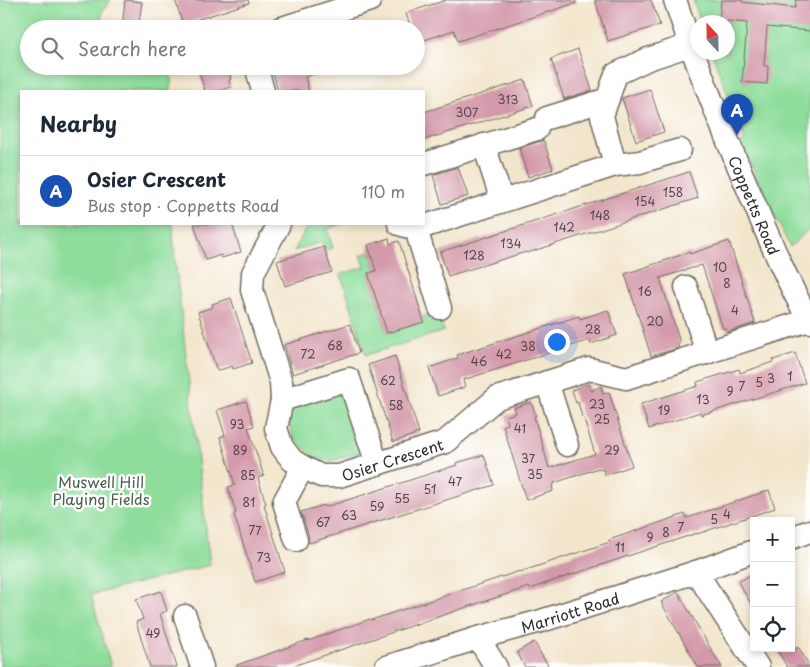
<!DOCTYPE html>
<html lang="en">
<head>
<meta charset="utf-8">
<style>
  :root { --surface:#fff; --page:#f2f2f3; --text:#1f2937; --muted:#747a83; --line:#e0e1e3; --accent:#1f6fb2 }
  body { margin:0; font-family:"Playpen Sans",sans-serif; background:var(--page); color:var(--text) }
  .controls { position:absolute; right:15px; bottom:15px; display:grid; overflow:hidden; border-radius:0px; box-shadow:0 2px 8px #0003 }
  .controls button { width:45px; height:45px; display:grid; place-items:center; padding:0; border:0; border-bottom:1px solid var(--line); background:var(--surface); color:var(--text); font:25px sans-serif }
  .compass { position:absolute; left:690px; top:15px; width:45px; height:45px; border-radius:50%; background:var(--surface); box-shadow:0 2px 8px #0003; rotate:338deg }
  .you { position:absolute; left:556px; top:341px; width:18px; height:18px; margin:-12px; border:4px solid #fff; border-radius:50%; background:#1a73e8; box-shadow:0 0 0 8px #1a73e833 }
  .badge { display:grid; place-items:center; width:32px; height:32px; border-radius:50%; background:var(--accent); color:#fff; font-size:16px; font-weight:700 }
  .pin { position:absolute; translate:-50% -41px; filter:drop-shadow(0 1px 2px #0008) }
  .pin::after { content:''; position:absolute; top:26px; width:18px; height:15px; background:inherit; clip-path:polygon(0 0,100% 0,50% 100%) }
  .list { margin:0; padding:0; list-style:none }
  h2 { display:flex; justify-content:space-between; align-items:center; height:65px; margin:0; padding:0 20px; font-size:21px }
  h2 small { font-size:16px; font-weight:400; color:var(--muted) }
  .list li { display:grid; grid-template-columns:32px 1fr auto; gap:15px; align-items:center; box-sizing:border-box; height:70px; padding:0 20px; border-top:1px solid var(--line) }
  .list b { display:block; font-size:19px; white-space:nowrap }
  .list p { margin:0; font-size:16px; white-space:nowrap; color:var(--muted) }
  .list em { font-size:16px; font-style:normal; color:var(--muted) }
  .icon { flex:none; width:28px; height:28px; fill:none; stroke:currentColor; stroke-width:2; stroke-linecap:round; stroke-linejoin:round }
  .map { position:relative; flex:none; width:810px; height:667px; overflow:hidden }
  .search { position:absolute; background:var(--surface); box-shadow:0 2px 8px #0003; left:20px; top:20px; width:405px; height:55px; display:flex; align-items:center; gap:12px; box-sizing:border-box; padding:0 18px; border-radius:28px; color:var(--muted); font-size:19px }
  .panel { position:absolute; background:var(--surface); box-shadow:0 2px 8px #0003; left:20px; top:90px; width:405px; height:135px; border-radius:0px }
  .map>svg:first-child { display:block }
</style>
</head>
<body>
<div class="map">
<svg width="810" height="667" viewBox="0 0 810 667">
  <rect width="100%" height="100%" fill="#fff"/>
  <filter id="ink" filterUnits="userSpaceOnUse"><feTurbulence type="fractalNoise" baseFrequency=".02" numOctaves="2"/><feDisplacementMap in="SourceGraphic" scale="10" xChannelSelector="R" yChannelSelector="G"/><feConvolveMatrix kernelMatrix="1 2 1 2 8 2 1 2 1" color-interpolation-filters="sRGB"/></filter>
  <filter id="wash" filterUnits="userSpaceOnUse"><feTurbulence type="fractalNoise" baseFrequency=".0096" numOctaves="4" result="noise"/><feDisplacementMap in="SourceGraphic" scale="20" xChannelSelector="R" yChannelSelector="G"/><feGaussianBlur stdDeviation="1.12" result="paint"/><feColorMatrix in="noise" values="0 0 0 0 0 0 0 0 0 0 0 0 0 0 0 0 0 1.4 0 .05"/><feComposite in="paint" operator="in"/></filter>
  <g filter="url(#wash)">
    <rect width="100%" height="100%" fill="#f2e5cb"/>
    <g fill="#8edd9b" stroke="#5c8463">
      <polygon points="0,0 111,0 102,12 101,29 29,29 29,66 171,66 171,91 21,91 21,224 173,224 174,251 210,565 91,595 111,667 0,667"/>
      <polygon points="693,0 810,0 810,228 790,247 741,144 745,139 712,53 728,52 728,22 701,22"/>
      <polygon points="303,224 342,224 327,229 333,248 325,250 322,242 294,251 307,226"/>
      <polygon points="370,252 376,271 369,273 387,333 423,322 422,317 438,311 444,331 366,355 341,274 365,267 361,255"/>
      <polygon points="336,390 346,399 363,451 332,461 313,457 294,439 289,424 291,404"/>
    </g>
    <g id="blocks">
      <g fill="#d398a9">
        <polygon points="125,0 142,2 138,29 122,29"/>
        <polygon points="175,0 248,0 249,3 183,24"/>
        <polygon points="446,0 575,0 576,3 458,41 454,30 416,43 416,29 411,29 406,13"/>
        <polygon points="595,0 651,0 660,25 608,41"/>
        <polygon points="721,0 742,0 742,2 795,8 796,0 810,0 810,31 767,27 764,66 768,66 767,84 742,82 747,23 719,20"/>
        <polygon points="578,49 592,90 564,99 551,59"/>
        <polygon points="197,66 227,66 231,79 229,80 231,87 219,91 205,91"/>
        <polygon points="271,66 330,66 330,69 305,77 309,91 278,91"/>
        <polygon points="525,80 533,106 424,140 424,112"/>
        <polygon points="650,89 664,132 636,141 622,98"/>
        <polygon points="541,141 544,141 553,169 528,177 519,148"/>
        <polygon points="458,167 468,196 442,204 433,175"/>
        <polygon points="689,172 698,198 527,253 526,252 448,276 440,252"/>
        <polygon points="194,224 232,224 241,252 222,258 221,255 206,260"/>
        <polygon points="389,238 390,244 399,241 424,322 387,333 368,273 376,271 368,245"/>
        <polygon points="729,241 755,323 727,332 726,328 723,329 702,265 660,278 680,343 677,343 679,348 651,356 625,274 690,252 690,254"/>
        <polygon points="324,247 332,272 285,286 277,261"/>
        <polygon points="231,298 252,363 233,369 232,366 217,371 198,312 213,307 212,304"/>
        <polygon points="608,310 617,335 591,344 590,340 463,380 465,387 438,396 429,368 458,358 457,355 579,316 580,319"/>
        <polygon points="350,324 359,353 293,374 284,345"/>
        <polygon points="795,353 805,383 701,415 700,412 649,429 641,404 698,386 697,382 739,369 740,373 773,362 773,360"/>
        <polygon points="395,356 419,433 393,442 368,365"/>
        <polygon points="588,384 591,391 601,386 603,394 609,392 632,466 605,475 603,469 600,470 599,468 554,483 554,485 552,486 553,491 526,500 503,426 508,424 506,416 516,413 514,408 531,402 536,416 534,416 549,468 595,454 583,416 582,417 578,402 576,403 572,390"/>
        <polygon points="246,401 254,426 248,428 264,476 258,478 266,504 264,505 285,572 255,582 234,514 236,513 228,487 235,485 220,437 225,435 217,410"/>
        <polygon points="484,455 494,485 309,543 309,536 301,512 324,505 325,507 404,482 457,465 456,463"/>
        <polygon points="769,490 775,508 697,534 697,533 544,584 530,589 529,587 467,607 290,667 237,667 237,665 308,640 308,641 370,619 371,620 520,571 520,572 610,542 609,540 685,514 687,518"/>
        <polygon points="754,573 754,609 738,582"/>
        <polygon points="161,591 167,611 160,614 177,667 150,667 136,622 143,619 136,599"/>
        <polygon points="678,592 712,651 722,667 698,667 661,602"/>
        <polygon points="534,642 541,654 549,667 525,667 517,652"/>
        <polygon points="776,648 799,648 810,667 787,667"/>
      </g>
    </g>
  </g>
  <g filter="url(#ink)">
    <use href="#blocks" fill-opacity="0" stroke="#716c63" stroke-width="1"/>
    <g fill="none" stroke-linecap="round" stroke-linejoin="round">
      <defs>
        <g id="minor">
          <path id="s1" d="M 675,0 C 696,63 720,124 746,184 C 766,231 785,278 810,322"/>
          <polyline points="279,29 370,0"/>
          <polyline points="256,66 263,91"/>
          <polyline points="547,118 608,99"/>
          <polyline points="484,145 502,201"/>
          <polyline points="424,164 537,129"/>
          <polyline points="615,165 640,162 680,150"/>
          <path id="s2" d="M 279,224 L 253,273 L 252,290 L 281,382 L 282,400 L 276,428 L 282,447 L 292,460 L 303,467 L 321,476 L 339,476 L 445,442 L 497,398 L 589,369 L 626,378 L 809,320"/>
          <polyline points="399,224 416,229 615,165 602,116 616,74 648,59 690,45"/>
          <polyline points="416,229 440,308"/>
          <polyline points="686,287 707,353"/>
          <polyline points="547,382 567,445"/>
          <polyline points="282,400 349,379 377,464"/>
          <polyline points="791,538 810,531"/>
          <polyline points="296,540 284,502 303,467"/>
          <polyline points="696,572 758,667"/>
          <polyline points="185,616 202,667"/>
          <polyline points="478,638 496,667"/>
          <path id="s3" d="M 386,667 L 478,638 L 541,621 L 696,572 L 754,551"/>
        </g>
      </defs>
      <use href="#minor" stroke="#716c63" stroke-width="25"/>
      <use href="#minor" stroke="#fff" stroke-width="22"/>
    </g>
  </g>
  <g text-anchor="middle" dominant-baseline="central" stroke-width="5" stroke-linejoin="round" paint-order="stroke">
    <g font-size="12" fill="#55464a">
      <text x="508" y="99">313</text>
      <text x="467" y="112">307</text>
      <text x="673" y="192">158</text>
      <text x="645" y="201">154</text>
      <text x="600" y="215">148</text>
      <text x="564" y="227">142</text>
      <text x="511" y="243">134</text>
      <text x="474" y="255">128</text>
      <text x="720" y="267">10</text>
      <text x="727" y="283">8</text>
      <text x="645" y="291">16</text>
      <text x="735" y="310">4</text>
      <text x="655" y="321">20</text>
      <text x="593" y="329">28</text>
      <text x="335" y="345">68</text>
      <text x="528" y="346">38</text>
      <text x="308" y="354">72</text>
      <text x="504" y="354">42</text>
      <text x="479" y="361">46</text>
      <text x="790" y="376">1</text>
      <text x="771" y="378">3</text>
      <text x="388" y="380">62</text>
      <text x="759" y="382">5</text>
      <text x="742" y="386">7</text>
      <text x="730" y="391">9</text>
      <text x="703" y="399">13</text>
      <text x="597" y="404">23</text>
      <text x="396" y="405">58</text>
      <text x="664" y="410">19</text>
      <text x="602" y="419">25</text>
      <text x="237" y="424">93</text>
      <text x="520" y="428">41</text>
      <text x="240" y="450">89</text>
      <text x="612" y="450">29</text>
      <text x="528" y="458">37</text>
      <text x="535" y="474">35</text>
      <text x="248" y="475">85</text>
      <text x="455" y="481">47</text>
      <text x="430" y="489">51</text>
      <text x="402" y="498">55</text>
      <text x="249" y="502">81</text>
      <text x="377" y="506">59</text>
      <text x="727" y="514">4</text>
      <text x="349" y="515">63</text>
      <text x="714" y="519">5</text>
      <text x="323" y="522">67</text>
      <text x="681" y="527">7</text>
      <text x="255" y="530">77</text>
      <text x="666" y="532">8</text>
      <text x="650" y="537">9</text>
      <text x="620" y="547">11</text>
      <text x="264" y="557">73</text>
      <text x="153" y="633">49</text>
    </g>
    <g font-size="15" fill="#2b2b2b" stroke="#fff">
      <text stroke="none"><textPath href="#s1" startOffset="220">Coppetts Road</textPath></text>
      <text stroke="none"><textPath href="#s2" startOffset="359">Osier Crescent</textPath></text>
      <text stroke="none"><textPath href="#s3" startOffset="192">Marriott Road</textPath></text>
    </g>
    <g font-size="15" fill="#49604d" stroke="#fff">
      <text x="101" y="481">Muswell Hill<tspan x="101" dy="17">Playing Fields</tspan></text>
    </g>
  </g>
</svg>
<div class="controls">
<button>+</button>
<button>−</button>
<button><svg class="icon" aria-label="locate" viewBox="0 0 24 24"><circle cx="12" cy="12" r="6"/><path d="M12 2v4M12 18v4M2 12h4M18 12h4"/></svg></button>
</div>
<svg class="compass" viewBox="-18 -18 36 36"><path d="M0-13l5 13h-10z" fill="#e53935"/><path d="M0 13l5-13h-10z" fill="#747a83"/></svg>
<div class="you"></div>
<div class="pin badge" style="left:737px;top:135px;background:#1a4fb4">A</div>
<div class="search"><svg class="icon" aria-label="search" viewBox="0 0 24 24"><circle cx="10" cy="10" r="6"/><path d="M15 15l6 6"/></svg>Search here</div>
<section class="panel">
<h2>Nearby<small></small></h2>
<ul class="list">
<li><span class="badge" style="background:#1a4fb4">A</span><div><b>Osier Crescent</b><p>Bus stop · Coppetts Road</p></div><em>110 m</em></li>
</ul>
</section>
</div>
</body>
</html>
